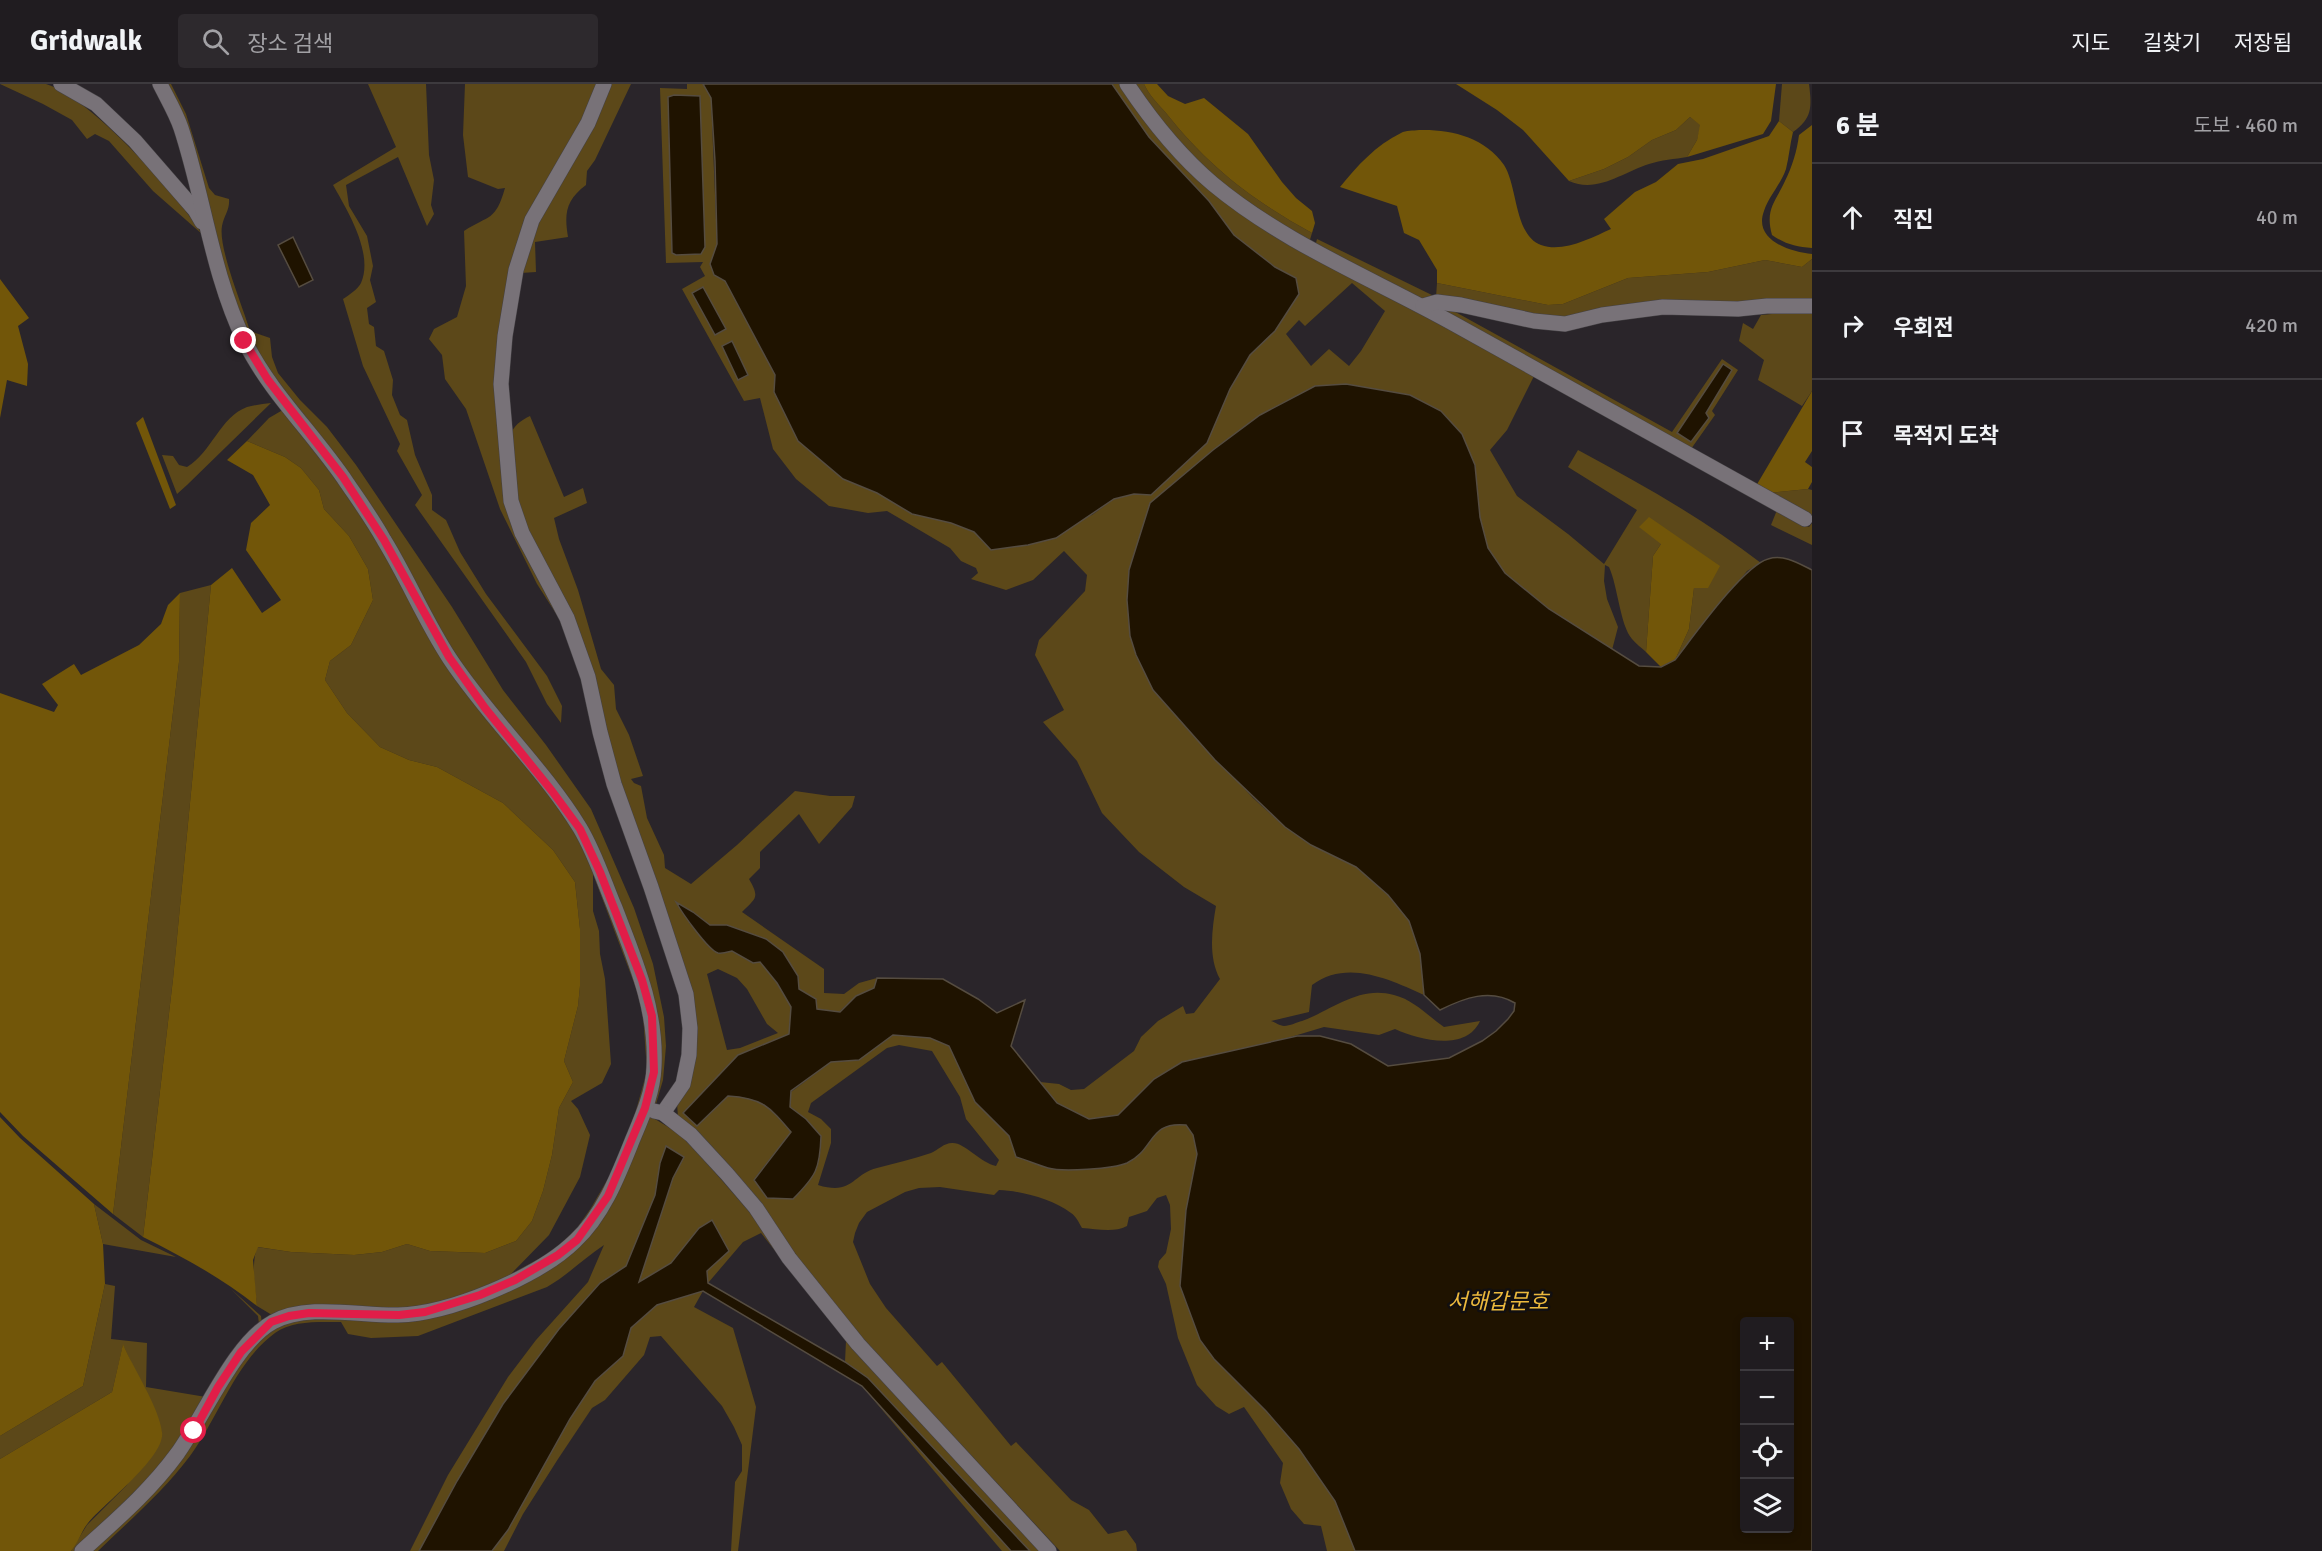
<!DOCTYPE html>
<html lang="ko">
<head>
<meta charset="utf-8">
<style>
  :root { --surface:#201c20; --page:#2d292d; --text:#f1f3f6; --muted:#a2a1a5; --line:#3d3a3e }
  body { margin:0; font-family:Signika,"Noto Sans KR",sans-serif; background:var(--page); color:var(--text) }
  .controls { position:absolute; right:18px; bottom:18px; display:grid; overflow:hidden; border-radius:6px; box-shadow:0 3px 9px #0003 }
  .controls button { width:54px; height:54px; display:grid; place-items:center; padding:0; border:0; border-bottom:2px solid var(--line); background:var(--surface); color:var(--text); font:30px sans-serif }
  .stop { position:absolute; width:18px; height:18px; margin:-14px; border:4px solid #e11d48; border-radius:50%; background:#fff }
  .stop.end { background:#e11d48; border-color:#fff; box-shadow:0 2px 6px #0008 }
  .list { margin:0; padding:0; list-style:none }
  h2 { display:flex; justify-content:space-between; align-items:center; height:78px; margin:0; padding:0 24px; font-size:26px }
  h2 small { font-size:20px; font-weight:400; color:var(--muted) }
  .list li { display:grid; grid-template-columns:39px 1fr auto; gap:18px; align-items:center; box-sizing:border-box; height:108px; padding:0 24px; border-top:2px solid var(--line) }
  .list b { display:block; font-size:22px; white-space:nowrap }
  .list em { font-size:20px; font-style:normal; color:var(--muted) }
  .icon { flex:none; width:33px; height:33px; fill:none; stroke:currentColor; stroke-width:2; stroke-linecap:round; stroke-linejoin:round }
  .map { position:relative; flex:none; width:1812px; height:1467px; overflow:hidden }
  header { display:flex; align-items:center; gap:36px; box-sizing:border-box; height:84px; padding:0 30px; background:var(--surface); border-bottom:2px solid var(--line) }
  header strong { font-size:28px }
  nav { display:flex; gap:33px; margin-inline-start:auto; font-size:21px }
  .search { width:420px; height:54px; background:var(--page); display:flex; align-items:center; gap:15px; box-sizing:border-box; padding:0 21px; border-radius:6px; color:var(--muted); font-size:22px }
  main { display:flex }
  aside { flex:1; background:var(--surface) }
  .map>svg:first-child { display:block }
</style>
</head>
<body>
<header>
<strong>Gridwalk</strong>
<div class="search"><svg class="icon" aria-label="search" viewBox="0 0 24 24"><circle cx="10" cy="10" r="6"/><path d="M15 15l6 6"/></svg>장소 검색</div>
<nav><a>지도</a><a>길찾기</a><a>저장됨</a></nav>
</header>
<main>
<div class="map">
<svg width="1812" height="1467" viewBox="0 0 1812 1467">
  <rect width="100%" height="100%" fill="#2a252a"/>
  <g fill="#5c4819" fill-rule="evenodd">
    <path d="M 0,0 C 14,0 33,0 46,0 C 89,12 179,112 202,150 L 153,107 L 109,57 L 95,50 L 87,55 L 72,36 L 43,20 Z"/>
    <path d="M 165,0 L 171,0 L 186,30 L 209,104 L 215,111 L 229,115 C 230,126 224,131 222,142 C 218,164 243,223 250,247 L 270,254 L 272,273 L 278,289 L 300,316 L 327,343 L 356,381 L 452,523 L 503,606 L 546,661 L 591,725 L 634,824 L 653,880 L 664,933 L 666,962 L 663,996 L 656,1020 L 653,1016 L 659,989 L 605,786 L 453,570 L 298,327 L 249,255 L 229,202 Z"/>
    <path d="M 368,0 L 426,0 L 429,71 L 434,96 L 431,121 L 434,130 L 427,142 L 398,73 L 346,101 L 349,122 L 367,152 L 373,182 L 370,196 L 376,218 L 367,224 L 369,240 L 374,243 L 376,262 L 384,267 L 393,296 L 392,311 L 400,331 L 407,336 L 415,371 L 432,411 L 432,426 L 446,436 L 460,468 L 486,510 L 547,592 L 562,622 L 561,639 L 547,620 L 526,578 L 415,421 L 422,411 L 397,367 L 400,360 L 363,282 L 343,215 C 349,211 358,205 361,199 C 374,169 347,126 333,101 L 396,63 Z"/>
    <path d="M 465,0 L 599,0 L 516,169 L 502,384 L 562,539 L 537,500 L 500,425 L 466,325 L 445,295 L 442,271 L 429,255 L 434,245 L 457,233 L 466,202 L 464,147 C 490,130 495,138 505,104 L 498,105 L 468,93 L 463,51 Z"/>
    <path d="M 608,0 L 631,0 L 595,76 L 587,87 L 586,101 C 566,116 564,129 568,153 L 535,158 L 536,188 L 521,189 L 531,155 Z"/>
    <path d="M 687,0 L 703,0 L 711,14 L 717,160 L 710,180 L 714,191 L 725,197 L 775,291 L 774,308 L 843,395 L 877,409 L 912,430 L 951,439 L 974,448 L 991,466 L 1092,431 L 1114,415 L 1134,410 L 1151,410 L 1230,305 L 1250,271 L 1275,247 L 1299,210 L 1296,194 L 1275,183 L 1234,151 L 1209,117 L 1149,53 L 1112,0 L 1120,0 L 1208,102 L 1535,290 L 1507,346 L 1490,366 L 1517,412 L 1568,450 L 1604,480 L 1637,426 L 1568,383 L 1578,366 C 1641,400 1704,435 1761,479 L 1747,487 L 1675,576 L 1689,545 L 1694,504 L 1661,460 L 1653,472 L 1646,568 C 1642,564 1636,560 1632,555 C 1620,541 1618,503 1609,483 L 1605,481 L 1604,497 L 1607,515 L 1618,543 L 1612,566 L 1549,525 L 1505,489 L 1488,464 L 1480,433 L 1475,381 L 1410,311 L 1346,300 L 1260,331 L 1213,366 L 1150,419 L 1127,516 L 1130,552 L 1136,571 L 1153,606 L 1253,714 L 1285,743 L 1311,761 L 1356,783 L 1388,811 L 1409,837 L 1420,870 L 1424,911 C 1389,895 1347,875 1312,901 L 1309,928 L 1271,937 C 1275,938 1280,942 1284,942 C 1290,942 1297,938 1302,937 C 1332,926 1359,901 1394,911 C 1414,916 1428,932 1444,943 L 1480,937 C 1466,968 1419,956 1395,945 L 1379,951 L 1324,943 L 1274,958 L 1182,978 L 1154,995 L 1118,1031 L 1089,1035 L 1057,1019 L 1040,998 L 1059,1000 L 1071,1006 L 1084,1005 L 1134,967 L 1141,953 L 1158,937 L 1183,922 L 1186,930 L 1194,929 L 1220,895 C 1208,873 1212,845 1216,822 L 1184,803 L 1139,768 L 1102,729 L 1077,677 L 1043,638 L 1064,626 L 1035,571 L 1039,556 L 1085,507 L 1087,491 L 1064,467 L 1033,496 L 1006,506 L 971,495 L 978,489 L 976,484 L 961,477 L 950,464 L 887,427 L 868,429 L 829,422 L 796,395 L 773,365 L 760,314 L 744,317 L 682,205 L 705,192 L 700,183 L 703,178 L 666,179 L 660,4 L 687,5 ZM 700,12 L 705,163 L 701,170 ZM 1352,199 L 1385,227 L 1361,267 L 1349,282 L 1329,265 L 1311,282 L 1286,250 L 1299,236 L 1305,242 ZM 702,203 L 726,245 L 715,251 L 692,209 ZM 731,257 L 748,291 L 739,296 L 722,262 Z"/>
    <path d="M 1133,0 L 1144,0 C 1149,11 1158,20 1166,29 C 1209,83 1252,116 1312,149 L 1309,159 L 1214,94 L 1152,27 Z"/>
    <path d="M 1782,0 L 1809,0 C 1812,24 1812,34 1793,48 L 1779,37 Z"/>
    <path d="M 1690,33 L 1701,41 L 1697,56 L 1687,73 C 1675,75 1661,76 1649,80 C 1623,88 1597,110 1569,97 L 1604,85 L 1628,73 L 1652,56 L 1676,46 Z"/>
    <polygon points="1317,155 1436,213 1437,199 1548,221 1563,220 1628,194 1708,188 1765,176 1802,183 1812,175 1812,216 1561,234 1421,218 1315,163"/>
    <path d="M 1440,225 L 1450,225 L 1672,348 L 1722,275 L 1738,286 L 1712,327 L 1715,331 L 1691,365 ZM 1723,280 L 1732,286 L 1706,329 L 1678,350 Z"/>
    <polygon points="1812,226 1812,307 1802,322 1758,296 1764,276 1739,257 1743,239 1753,245 1761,231"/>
    <path d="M 271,319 L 187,401 L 177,410 L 162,371 L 173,372 L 179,381 L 187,383 C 212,368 220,333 247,323 C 254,321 263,320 271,319 Z"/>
    <path d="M 281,327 L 286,327 L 292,333 L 340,395 L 383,461 L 446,576 L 486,634 L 547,707 L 576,748 L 615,834 L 639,902 L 646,931 L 650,988 L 638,1031 L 616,1088 L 594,1126 L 570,1157 L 535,1182 L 474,1209 L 424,1224 L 396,1227 L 316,1224 L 296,1225 L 272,1231 L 257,1222 C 255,1202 251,1183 257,1163 L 291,1168 L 354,1171 L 382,1168 L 407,1160 L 430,1167 L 485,1169 L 516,1157 L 532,1137 L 543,1107 L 552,1071 L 559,1024 L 573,998 L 564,977 L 578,922 L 580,902 L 580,845 L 575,798 L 553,766 L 503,719 L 437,683 L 409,676 L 380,663 L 347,629 L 325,596 L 330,577 L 351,561 L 373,516 L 368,485 L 349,452 L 324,425 L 319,406 L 301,384 L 285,373 L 247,357 L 269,334 ZM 593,790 L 636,904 L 643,931 L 647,987 L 635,1030 L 613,1086 L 591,1124 L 577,1144 L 553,1167 L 511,1190 L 549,1151 L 580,1093 L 590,1051 L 578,1025 L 571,1017 L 602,999 L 611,980 L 605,895 L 600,870 L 599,847 L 593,827 Z"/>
    <path d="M 530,332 L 564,413 L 583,404 L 587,419 L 554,434 L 559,455 L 578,506 L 601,585 L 614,601 L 616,625 L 629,651 L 643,692 L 631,695 L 634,699 L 641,702 L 647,734 L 664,771 L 665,784 L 691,800 L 737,761 L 795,707 L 830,712 L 855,712 L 852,723 L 819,760 L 799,730 L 760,768 L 760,784 L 749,795 C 760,814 756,814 742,828 L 824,885 L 824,909 L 844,910 L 859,899 L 877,894 L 874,904 L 856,912 L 839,928 L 817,925 L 816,915 L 799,905 L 798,892 L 766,855 L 727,841 L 710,841 L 693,828 L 689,839 C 700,848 707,860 719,869 L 732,867 L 752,879 L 760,878 L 777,899 L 791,923 L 789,950 L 738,971 L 683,1029 L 697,1042 L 727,1012 C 763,1014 768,1022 791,1048 L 754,1095 L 806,1035 L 790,1023 L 791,1008 L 831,978 L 859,976 L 893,951 L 930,954 L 949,962 L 975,1018 L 1009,1052 L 1016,1073 C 1041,1080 1105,1089 1127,1079 C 1155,1066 1148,1037 1186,1041 L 1193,1051 L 1197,1070 L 1180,1202 L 1190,1227 L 1266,1327 L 1299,1365 L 1335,1417 L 1355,1467 L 1327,1467 L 1321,1442 L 1304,1440 L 1291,1425 L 1280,1399 L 1283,1379 L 1244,1323 L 1229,1330 L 1216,1322 L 1197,1301 L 1178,1254 L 1166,1200 L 1158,1183 L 1159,1177 L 1166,1169 L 1171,1145 L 1170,1121 L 1166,1111 L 1157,1114 L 1147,1127 L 1129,1133 L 1127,1142 C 1114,1149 1097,1145 1082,1144 C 1079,1139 1076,1132 1071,1129 C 1052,1115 1022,1107 999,1106 L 994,1111 L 940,1103 L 919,1104 L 905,1108 L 867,1128 L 859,1139 L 855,1149 L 853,1158 L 870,1200 L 886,1224 L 937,1282 L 942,1278 L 1011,1362 L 1016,1358 L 1071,1416 L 1089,1426 L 1108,1450 L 1126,1446 L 1136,1460 L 1137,1467 L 1060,1467 L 861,1253 L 678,1034 L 677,1018 L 695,963 L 602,647 L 514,417 L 510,352 C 514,341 520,337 530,332 ZM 718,885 L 737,894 L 747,905 L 767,940 L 778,949 L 740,964 L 727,966 L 707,890 ZM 899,961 L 932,967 L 960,1013 L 966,1035 L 999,1076 L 996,1082 C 981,1079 964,1058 952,1059 C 944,1059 938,1066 931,1069 C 913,1075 895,1079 877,1084 C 852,1090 853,1112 818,1101 L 831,1059 L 831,1045 L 821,1035 L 808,1028 L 811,1019 L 887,964 Z"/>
    <polygon points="1808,405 1812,406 1812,434 1769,409"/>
    <polygon points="1777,426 1809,443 1812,439 1812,461 1771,441"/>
    <polygon points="211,501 173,895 143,1153 113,1130 179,578 180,509"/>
    <path d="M 650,1032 L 678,1049 L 699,1070 L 1044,1467 L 1030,1467 L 868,1294 L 845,1278 L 846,1257 L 761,1149 L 743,1158 L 708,1199 L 699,1144 L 671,1179 L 639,1198 L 673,1094 L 684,1073 L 660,1079 L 655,1111 L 626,1182 L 600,1199 L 503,1320 L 457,1397 L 419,1467 L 410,1467 L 448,1391 L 508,1293 L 536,1256 L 588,1198 L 604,1161 C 584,1174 568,1191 547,1203 L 418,1252 L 371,1254 L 348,1250 L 341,1238 C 320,1238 292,1236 275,1249 C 236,1277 218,1334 190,1372 C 164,1407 129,1437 98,1467 L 90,1467 L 129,1431 L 245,1271 L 274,1242 L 309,1234 L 399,1236 L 561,1175 Z"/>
    <polygon points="94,1120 141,1156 176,1173 103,1160"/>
    <polygon points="105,1200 115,1202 111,1255 147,1259 146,1303 206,1313 259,1240 258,1232 231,1205 261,1232 262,1241 169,1373 76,1467 71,1467 87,1441 126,1402 162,1349 152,1322 123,1261 112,1308 0,1375 0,1352 83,1302"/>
    <polygon points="703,1207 694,1223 733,1244 756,1323 738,1467 731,1467 735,1398 742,1387 742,1361 734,1343 722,1322 661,1252 650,1253 644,1271 605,1316 592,1324 558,1375 523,1430 504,1467 492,1467 508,1446 570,1335 595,1297 623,1272 631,1244 657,1221"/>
    <polygon points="862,1302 1011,1466 1011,1467 1002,1467"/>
  </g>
  <g fill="#725609">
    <path d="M 1144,0 L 1157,0 L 1168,12 L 1185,20 L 1204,14 L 1248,50 L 1282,98 L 1296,114 L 1312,127 L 1315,139 L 1312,149 C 1252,116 1209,83 1166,29 C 1158,20 1149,11 1144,0 Z"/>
    <polygon points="1456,0 1776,0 1771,37 1763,50 1687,73 1697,56 1700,41 1690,33 1676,46 1652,56 1628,73 1604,85 1569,97 1523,46 1497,26"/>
    <path d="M 1779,37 L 1793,48 C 1790,60 1789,73 1786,85 C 1781,100 1769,112 1764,127 C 1753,156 1790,168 1812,170 L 1812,175 L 1802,183 L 1765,176 L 1708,188 L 1628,194 L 1563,220 L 1548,221 L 1437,199 L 1437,186 L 1419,156 L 1404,149 L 1397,122 L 1340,103 C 1357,82 1376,61 1401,49 C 1406,46 1413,47 1419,46 C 1450,45 1485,53 1504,81 C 1518,103 1514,151 1541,161 C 1563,169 1591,154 1611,145 L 1604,135 L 1635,108 L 1656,98 L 1678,80 L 1703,75 L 1769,52 Z"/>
    <path d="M 1812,41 L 1812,164 C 1796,163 1785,160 1772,151 C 1765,125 1775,119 1785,97 C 1792,83 1797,67 1799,51 Z"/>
    <polygon points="0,195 29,234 18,242 28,280 27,302 7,296 0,334"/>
    <polygon points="1812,307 1812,367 1805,378 1812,383 1812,398 1808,405 1769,409 1756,402"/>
    <polygon points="143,333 176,421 170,425 136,339"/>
    <path d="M 247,357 L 285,373 L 301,384 L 319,406 L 324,425 L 349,452 L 368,485 L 373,516 L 351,561 L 330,577 L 325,596 L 347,629 L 380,663 L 409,676 L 437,683 L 503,719 L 553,766 L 575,798 L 580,845 L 580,902 L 578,922 L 564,977 L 573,998 L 559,1024 L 552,1071 L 543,1107 L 532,1137 L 516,1157 L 485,1169 L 430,1167 L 407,1160 L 382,1168 L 354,1171 L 291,1168 L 258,1163 L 253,1176 L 257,1222 C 222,1194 183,1173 143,1153 L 173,895 L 211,501 L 232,484 L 262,529 L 281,516 L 246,466 L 251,439 L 270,421 L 253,391 L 227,376 Z"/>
    <polygon points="1649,433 1720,482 1708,504 1694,504 1689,545 1675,576 1661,583 1646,568 1653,472 1661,460 1639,443"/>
    <polygon points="180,509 179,578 113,1130 23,1052 0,1028 0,609 54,628 58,621 42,600 74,580 81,591 139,561 161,540 168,521"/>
    <polygon points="0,1033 20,1054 94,1120 103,1160 105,1200 83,1302 0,1352"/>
    <path d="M 123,1260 C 133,1284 159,1323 162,1348 C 166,1372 104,1420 88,1439 C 81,1448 78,1459 71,1467 L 0,1467 L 0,1375 L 112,1308 Z"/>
  </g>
  <g fill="#1f1300" stroke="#554c40" stroke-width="1.5" fill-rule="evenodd">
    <polygon points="703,0 1112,0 1149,53 1209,117 1234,151 1275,183 1296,194 1299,210 1275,247 1250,271 1230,305 1207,359 1151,411 1134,410 1114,415 1056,454 1028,461 991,466 974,448 951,439 912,430 877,409 843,395 798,357 774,308 775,291 725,197 714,191 710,180 717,160 715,77 711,14"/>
    <polygon points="674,11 700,12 705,163 701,170 676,171 672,169 668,13"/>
    <polygon points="293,153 313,196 299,203 278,161"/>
    <polygon points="703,203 726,245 715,251 692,209"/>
    <polygon points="732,257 748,291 738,296 722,262"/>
    <polygon points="1723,280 1732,286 1706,329 1709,334 1691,358 1677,349"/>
    <path d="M 1346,300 L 1410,311 L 1441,327 L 1462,350 L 1475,381 L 1480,433 L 1488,464 L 1505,489 L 1549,525 L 1639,582 L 1661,583 L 1675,576 C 1693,553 1743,482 1768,475 C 1784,470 1798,479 1812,486 L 1812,1467 L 1355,1467 L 1335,1417 L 1299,1365 L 1266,1327 L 1214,1275 L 1200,1256 L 1180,1202 L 1186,1126 L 1197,1070 L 1193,1051 L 1186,1041 C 1148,1037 1155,1066 1127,1079 C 1113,1085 1062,1088 1048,1084 C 1037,1081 1027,1076 1016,1073 L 1009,1052 L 975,1018 L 949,962 L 930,954 L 893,951 L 859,976 L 831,978 L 791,1007 L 790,1023 L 806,1035 L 821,1052 C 820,1085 816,1092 793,1115 L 767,1114 L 754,1096 L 791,1048 C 769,1022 762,1014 728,1012 L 697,1042 L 683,1029 L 738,971 L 789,950 L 791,923 L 777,899 L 760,878 L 753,879 L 732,867 C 728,868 722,870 718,869 C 708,866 682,829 676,818 L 693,828 L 710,841 L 727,841 L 766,855 L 783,868 L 798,892 L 799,905 L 816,915 L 817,925 L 840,928 L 856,912 L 874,904 L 877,894 L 943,895 L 978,915 L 997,929 L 1025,916 L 1011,962 L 1057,1019 L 1089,1035 L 1118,1031 L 1154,995 L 1182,978 L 1297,952 L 1320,952 L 1351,960 L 1388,982 L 1449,974 L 1482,957 L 1496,947 L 1508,935 L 1514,927 L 1515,919 C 1490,904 1464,914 1440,926 L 1424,911 L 1420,870 L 1409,837 L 1388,811 L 1356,783 L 1311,761 L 1285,743 L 1215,676 L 1153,606 L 1136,571 L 1130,552 L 1127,516 L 1129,486 L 1150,419 L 1213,366 L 1260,331 L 1315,302 ZM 1744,1238 L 1790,1238 L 1790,1444 L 1744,1444 Z"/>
    <polygon points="666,1062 684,1073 673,1094 639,1198 671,1179 699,1144 712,1136 729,1167 707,1187 708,1199 845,1278 868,1294 1030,1467 1011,1467 862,1302 703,1207 657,1221 631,1244 623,1272 595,1297 570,1335 508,1446 492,1467 419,1467 457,1397 503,1320 559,1245 600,1199 626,1182 655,1111 660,1079"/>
  </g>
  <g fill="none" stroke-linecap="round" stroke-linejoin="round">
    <defs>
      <g id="minor">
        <polyline points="61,0 96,20 135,57 195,126 202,138"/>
        <polyline points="604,0 588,39 532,136 516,186 505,252 501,300 511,417 522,449 567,534 588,593 600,648 614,700 651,803 686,910 690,944 689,971 683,1000 663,1029"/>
        <path d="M 1127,0 C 1151,36 1180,72 1213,100 C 1285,160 1374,195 1456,241 C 1573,305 1689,370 1805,435"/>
        <polyline points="1423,222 1437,218 1461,221 1534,237 1565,240 1602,231 1663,223 1738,225 1767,222 1812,222"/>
        <polyline points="654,1027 663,1029 691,1051 727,1090 756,1124 789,1174 858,1260 1049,1467"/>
        <path d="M 82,1467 C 116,1436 150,1407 177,1370 C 204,1333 234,1259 273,1238 C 307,1219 361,1232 398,1231 C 449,1230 538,1193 575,1157 C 603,1131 618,1092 632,1057 C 642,1033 653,1009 654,983 C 657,926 635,876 615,824 C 604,798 595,769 580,744 C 544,685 489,634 450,575 C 425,537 408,495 384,456 C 373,436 360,418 347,399 C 315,351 271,310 245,258 C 212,190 204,114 181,44 C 176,29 167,14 160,0"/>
      </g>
    </defs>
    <use href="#minor" stroke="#444144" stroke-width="16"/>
    <use href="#minor" stroke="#787278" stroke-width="15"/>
  </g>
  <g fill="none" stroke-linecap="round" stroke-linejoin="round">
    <polyline stroke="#e11d48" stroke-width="8" points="194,1347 218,1303 241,1268 271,1238 289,1232 309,1229 399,1231 425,1228 480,1211 515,1196 558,1171 577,1156 608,1112 645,1024 654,988 652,932 642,896 600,788 580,745 552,707 485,624 449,573 384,456 343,393 268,296 244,257"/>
  </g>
  <g text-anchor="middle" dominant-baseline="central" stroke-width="5" stroke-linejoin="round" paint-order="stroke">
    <g font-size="22" font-style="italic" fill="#ecb93d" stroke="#110f11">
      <text x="1498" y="1217">서해갑문호</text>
    </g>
  </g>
</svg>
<div class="controls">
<button>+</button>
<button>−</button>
<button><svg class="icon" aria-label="locate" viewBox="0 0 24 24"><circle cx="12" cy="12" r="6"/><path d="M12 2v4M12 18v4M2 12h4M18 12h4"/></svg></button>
<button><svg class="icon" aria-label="layers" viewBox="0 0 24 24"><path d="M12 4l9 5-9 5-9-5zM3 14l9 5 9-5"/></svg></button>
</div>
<div class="stop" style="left:194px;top:1347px"></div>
<div class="stop end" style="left:244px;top:257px"></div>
</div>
<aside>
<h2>6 분<small>도보 · 460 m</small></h2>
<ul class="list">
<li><svg class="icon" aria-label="ahead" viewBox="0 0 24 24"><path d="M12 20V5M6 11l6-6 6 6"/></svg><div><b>직진</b></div><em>40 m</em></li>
<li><svg class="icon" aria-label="right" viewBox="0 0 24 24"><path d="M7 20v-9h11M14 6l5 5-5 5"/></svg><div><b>우회전</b></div><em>420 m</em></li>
<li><svg class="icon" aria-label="arrive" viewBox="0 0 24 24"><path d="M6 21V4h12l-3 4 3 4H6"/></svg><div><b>목적지 도착</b></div></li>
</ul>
</aside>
</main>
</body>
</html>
